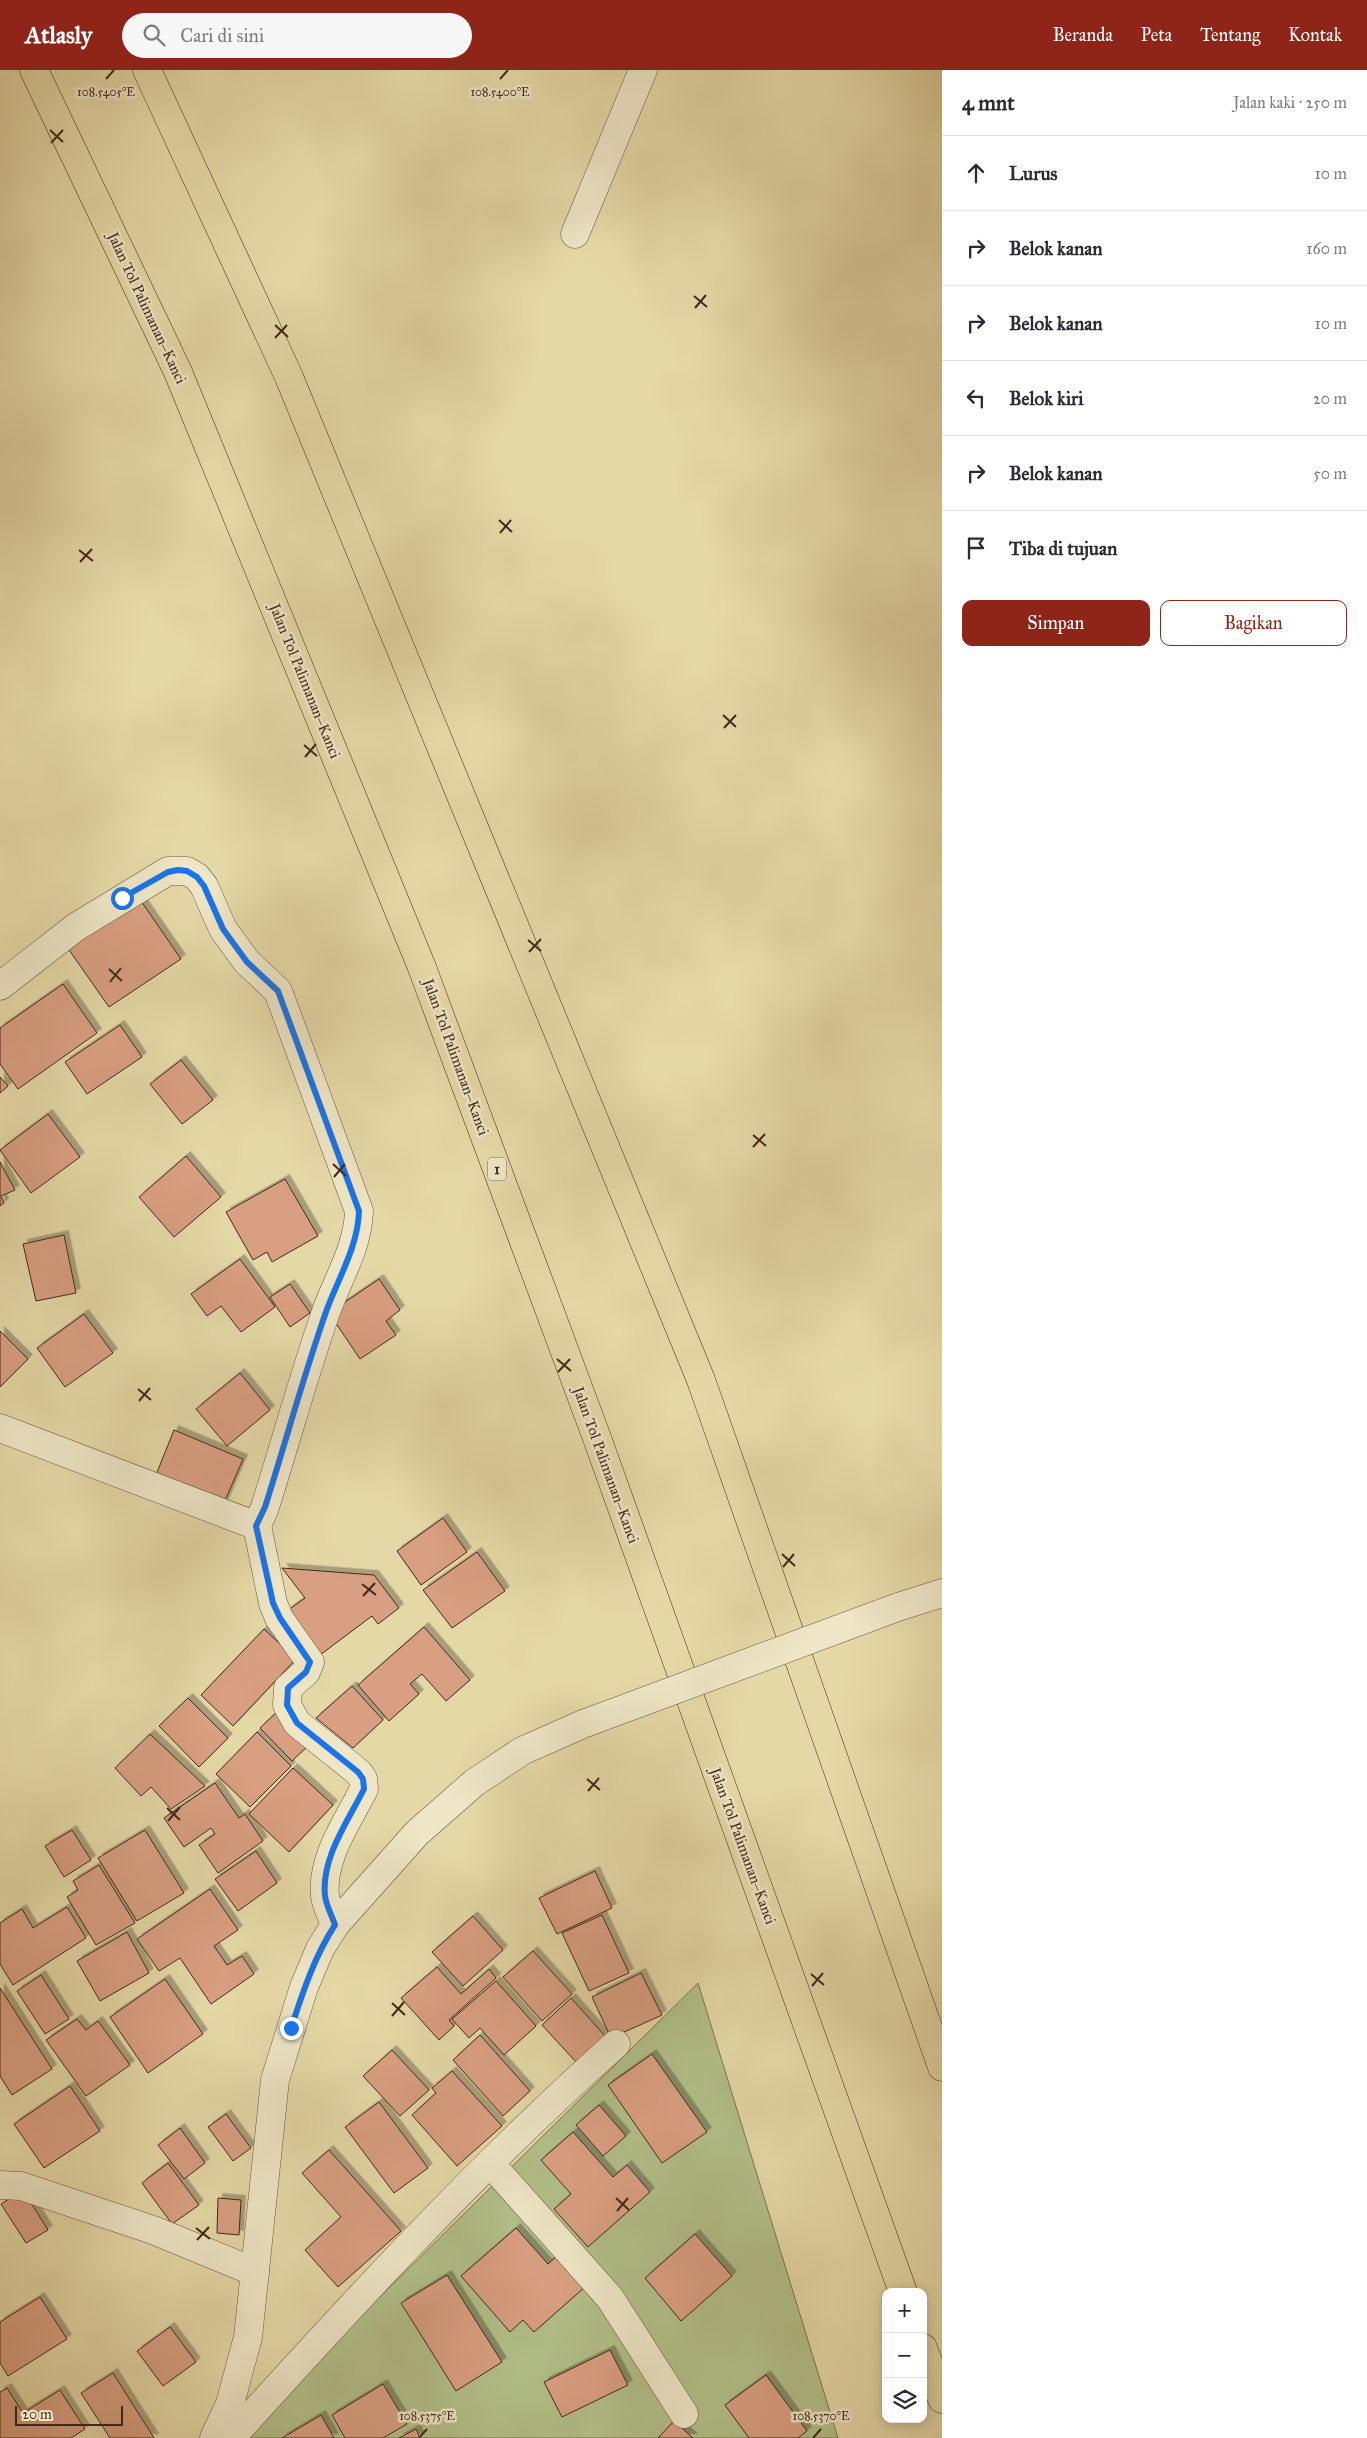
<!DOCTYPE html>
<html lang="id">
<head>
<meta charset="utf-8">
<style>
  :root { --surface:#fff; --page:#f7f7f7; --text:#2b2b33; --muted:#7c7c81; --line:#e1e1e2; --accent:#8f2418 }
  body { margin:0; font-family:"IM FELL Great Primer",serif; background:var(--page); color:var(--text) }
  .controls { position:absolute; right:15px; bottom:15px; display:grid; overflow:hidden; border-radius:10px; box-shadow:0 2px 12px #0003 }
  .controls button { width:45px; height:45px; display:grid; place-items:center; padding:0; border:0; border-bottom:1px solid var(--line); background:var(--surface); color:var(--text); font:25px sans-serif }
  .scale { position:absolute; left:15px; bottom:12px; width:108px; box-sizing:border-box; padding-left:5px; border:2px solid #422819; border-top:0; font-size:14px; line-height:18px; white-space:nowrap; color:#422819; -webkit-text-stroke:4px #eee6c6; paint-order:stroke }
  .stop { position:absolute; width:15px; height:15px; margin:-11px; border:4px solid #1a73e8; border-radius:50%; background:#fff }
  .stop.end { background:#1a73e8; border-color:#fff; box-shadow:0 1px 5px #0008 }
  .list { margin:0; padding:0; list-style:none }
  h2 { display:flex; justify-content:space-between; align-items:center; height:65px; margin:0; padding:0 20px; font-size:21px }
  h2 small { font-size:16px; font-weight:400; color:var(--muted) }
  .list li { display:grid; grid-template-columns:32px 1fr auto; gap:15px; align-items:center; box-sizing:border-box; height:75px; padding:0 20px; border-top:1px solid var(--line) }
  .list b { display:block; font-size:19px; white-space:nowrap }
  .list em { font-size:16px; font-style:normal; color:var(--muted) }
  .actions { display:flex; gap:10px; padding:15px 20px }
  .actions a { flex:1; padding:11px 0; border:1px solid var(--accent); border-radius:10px; text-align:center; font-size:18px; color:var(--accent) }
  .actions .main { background:var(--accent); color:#fff }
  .icon { flex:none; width:28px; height:28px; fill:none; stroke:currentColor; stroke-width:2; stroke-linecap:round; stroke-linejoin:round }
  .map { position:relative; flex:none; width:942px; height:2368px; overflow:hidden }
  header { display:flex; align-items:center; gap:30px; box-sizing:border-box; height:70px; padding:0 25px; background:var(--accent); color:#fff }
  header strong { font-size:24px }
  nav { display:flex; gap:28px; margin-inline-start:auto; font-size:18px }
  .search { width:350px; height:45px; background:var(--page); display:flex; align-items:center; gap:12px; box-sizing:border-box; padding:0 18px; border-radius:28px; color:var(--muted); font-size:19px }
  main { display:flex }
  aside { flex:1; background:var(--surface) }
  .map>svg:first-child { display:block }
</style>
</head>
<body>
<header>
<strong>Atlasly</strong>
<div class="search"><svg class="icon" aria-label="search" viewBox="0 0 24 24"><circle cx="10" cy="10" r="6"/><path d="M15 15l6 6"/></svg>Cari di sini</div>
<nav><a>Beranda</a><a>Peta</a><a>Tentang</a><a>Kontak</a></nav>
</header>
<main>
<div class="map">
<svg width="942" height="2368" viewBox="0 0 942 2368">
  <defs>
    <filter id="shadow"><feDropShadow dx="4.5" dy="-4.5" stdDeviation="0" flood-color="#0004"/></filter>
  </defs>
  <rect width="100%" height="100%" fill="#e5d8a7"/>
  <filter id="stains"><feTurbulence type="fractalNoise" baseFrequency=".004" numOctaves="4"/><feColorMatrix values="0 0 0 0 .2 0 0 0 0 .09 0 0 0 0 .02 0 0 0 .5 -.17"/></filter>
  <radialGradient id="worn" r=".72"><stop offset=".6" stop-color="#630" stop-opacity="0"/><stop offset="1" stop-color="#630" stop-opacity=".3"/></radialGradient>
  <polygon fill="#b2bf89" stroke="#7a7451" points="698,1913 838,2368 246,2368 268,2337"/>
  <g fill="#d99f82" stroke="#422819" filter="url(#shadow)">
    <polygon points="139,828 181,889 109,937 67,877"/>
    <polygon points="63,914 97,963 18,1019 0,994 0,958"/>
    <polygon points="120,955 142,987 87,1024 65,992"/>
    <polygon points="181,990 213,1030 182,1054 150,1014"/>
    <polygon points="0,1007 8,1016 0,1023"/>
    <polygon points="48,1044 80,1087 31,1123 0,1080"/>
    <polygon points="186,1086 221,1127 174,1167 139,1127"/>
    <polygon points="0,1092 15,1120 1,1126 4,1133 0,1136"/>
    <polygon points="285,1109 318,1166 272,1192 267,1182 253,1190 226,1142"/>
    <polygon points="64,1165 76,1223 36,1231 23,1174"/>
    <polygon points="240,1189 275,1237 241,1262 221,1236 207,1246 191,1224"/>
    <polygon points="379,1209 400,1240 386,1251 396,1265 360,1289 329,1243"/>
    <polygon points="290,1214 310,1243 290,1257 270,1227"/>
    <polygon points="84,1244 113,1283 65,1317 37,1278"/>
    <polygon points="0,1261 28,1289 0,1317"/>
    <polygon points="240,1303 270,1340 227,1376 196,1339"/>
    <polygon points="174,1360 243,1389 224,1433 156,1405"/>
    <polygon points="443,1448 467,1482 421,1515 397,1481"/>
    <polygon points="477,1482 505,1521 452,1558 423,1520"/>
    <polygon points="282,1498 374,1505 399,1538 378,1554 372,1546 320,1585 287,1541 305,1528"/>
    <polygon points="424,1557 470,1610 446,1631 422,1604 410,1614 419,1624 389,1651 358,1615"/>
    <polygon points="264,1559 296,1589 233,1656 201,1625"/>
    <polygon points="352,1616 383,1650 353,1678 316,1648"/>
    <polygon points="188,1628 228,1668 199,1697 159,1656"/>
    <polygon points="279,1640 311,1673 292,1691 260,1658"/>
    <polygon points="257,1662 291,1696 250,1737 216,1704"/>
    <polygon points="150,1664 205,1716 171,1739 151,1717 141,1726 115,1698"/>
    <polygon points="293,1698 333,1735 289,1782 249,1744"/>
    <polygon points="215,1713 239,1748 245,1744 263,1771 218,1803 199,1775 215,1764 211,1758 184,1777 164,1748"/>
    <polygon points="72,1760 91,1790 64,1807 45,1776"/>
    <polygon points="145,1760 184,1823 137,1851 98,1788"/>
    <polygon points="256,1781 277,1813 238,1841 215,1809"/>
    <polygon points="99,1795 135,1853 96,1875 67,1827 78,1820 73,1811"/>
    <polygon points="595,1801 612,1838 557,1864 539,1828"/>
    <polygon points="210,1819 238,1860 214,1876 227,1895 242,1886 254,1904 211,1934 180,1888 159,1901 137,1869"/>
    <polygon points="67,1837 86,1868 13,1915 0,1894 0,1853 22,1839 33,1858"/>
    <polygon points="602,1845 629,1903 589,1921 562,1863"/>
    <polygon points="473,1846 503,1880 463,1916 432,1882"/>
    <polygon points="127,1862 149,1903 100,1931 77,1891"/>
    <polygon points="533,1881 572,1924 542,1951 503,1907"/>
    <polygon points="437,1897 461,1924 489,1899 496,1908 449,1950 454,1956 439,1970 401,1928"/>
    <polygon points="641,1903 662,1945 611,1968 592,1927"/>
    <polygon points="41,1905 69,1949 45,1964 17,1921"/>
    <polygon points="165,1909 203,1964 148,2003 110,1947"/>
    <polygon points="496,1911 536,1956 504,1985 480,1958 469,1968 452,1949"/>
    <polygon points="0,1918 52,1999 12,2025 0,2006"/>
    <polygon points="571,1928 605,1966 576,1992 542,1955"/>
    <polygon points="77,1949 86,1960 98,1951 130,1995 86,2026 46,1970"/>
    <polygon points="480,1965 530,2021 503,2046 453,1990"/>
    <polygon points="392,1980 429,2020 400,2046 363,2006"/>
    <polygon points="652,1984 707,2062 662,2093 608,2015"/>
    <polygon points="452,2001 502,2056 457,2096 412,2045 436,2023 432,2018"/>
    <polygon points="70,2016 100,2061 44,2098 14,2054"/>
    <polygon points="379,2032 428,2098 394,2123 345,2057"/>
    <polygon points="599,2035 626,2066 603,2086 576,2055"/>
    <polygon points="226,2044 251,2078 233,2091 208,2057"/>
    <polygon points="180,2058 205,2093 184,2109 158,2075"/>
    <polygon points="573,2062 613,2107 627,2095 650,2122 588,2177 554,2139 571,2124 541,2090"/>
    <polygon points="329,2080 401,2161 338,2217 305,2180 341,2147 302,2103"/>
    <polygon points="168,2093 199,2135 172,2154 142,2113"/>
    <polygon points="23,2120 48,2160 26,2173 1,2134"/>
    <polygon points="218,2128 241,2130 239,2165 217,2163"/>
    <polygon points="516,2158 548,2194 559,2184 586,2216 534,2262 523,2250 510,2262 461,2206"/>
    <polygon points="695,2164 732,2206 681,2251 645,2208"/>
    <polygon points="447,2205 502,2292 456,2321 401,2233"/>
    <polygon points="40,2227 67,2269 8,2306 0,2293 0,2252"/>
    <polygon points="170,2257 196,2292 163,2316 137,2281"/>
    <polygon points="610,2280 628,2315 562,2347 544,2312"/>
    <polygon points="113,2303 154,2368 110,2368 81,2323"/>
    <polygon points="766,2305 807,2361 798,2368 749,2368 725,2335"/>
    <polygon points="383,2314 407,2354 383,2368 345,2368 332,2345"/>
    <polygon points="7,2318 23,2343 60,2320 85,2359 71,2368 0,2368 0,2322"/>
    <polygon points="321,2345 334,2368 282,2368"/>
    <polygon points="674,2351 693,2368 658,2368"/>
    <polygon points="416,2359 420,2368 399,2368"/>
  </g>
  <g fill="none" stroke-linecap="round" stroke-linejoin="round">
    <defs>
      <g id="minor">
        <polyline points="575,164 643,0"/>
        <path d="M 0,916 L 76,857 L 168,801 L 187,801 L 197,807 L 204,816 L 223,859 L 247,892 L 278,921 L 359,1141 C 358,1176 339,1207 327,1239 C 304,1304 286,1371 265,1437 L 257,1456 L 273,1533 L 279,1548 L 310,1592 L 306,1602 L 288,1618 L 287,1635 L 297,1653 L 358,1702 L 363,1709 L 364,1719 C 348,1751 321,1788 325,1826 C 326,1835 332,1846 335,1855"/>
        <polyline points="0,1358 257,1456"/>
        <polyline points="898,1537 942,1523"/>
        <polyline points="490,2093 610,2228 684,2344"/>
        <polyline points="0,2115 21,2116 153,2160 255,2202"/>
        <polyline points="214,2368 230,2334 248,2267 275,2010 304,1917 320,1879 335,1855 417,1763 474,1713 522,1681 583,1654"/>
        <path d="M 231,2368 C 354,2232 479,2096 616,1974"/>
      </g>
      <g id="highway">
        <polyline points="34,0 178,302 421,895 597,1368 903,2222"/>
        <polyline points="147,0 289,307 701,1310 942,1997"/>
        <polyline points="923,2278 942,2329"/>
      </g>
    </defs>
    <use href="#minor" stroke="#6b543c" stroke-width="29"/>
    <use href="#highway" stroke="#422819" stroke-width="29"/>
    <use href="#minor" stroke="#eee6c6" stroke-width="28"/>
    <use href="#highway" stroke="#e5d8a7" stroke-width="28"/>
    <defs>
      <polyline id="minor-bridge" points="583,1654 898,1537"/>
    </defs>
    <use href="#minor-bridge" stroke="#6b543c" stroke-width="29" stroke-linecap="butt"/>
    <use href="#minor-bridge" stroke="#eee6c6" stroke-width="28"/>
  </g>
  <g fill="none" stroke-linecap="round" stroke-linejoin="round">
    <path stroke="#1a73e8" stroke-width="6" d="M 122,828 L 168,802 L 178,800 L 187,801 L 197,807 L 204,816 L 223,859 L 247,892 L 278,921 L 359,1141 C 358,1176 339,1207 327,1239 C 304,1304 286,1371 265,1437 L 256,1456 L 273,1533 L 280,1548 L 310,1592 L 306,1602 L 288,1618 L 287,1635 L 297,1653 L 358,1702 L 363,1709 L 364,1719 C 348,1751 321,1788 325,1826 C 326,1835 332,1846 335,1855 C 314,1887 303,1922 291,1958"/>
  </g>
  <path fill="none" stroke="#422819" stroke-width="2" d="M 106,9 L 114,0M 500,9 L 508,0M 50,60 L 63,72M 51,73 L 63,60M 694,226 L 707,237M 695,238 L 706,225M 275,255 L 288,267M 275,268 L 287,255M 499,450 L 512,462M 500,463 L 511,450M 79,480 L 93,491M 80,492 L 92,479M 723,645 L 736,657M 724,658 L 736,645M 304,675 L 317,686M 305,687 L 316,674M 528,870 L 541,881M 529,882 L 541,869M 109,899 L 122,911M 110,912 L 121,898M 753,1065 L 766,1076M 753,1077 L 765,1064M 333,1094 L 346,1106M 334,1107 L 345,1094M 557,1289 L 571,1301M 558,1302 L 570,1289M 138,1319 L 151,1330M 139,1331 L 150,1318M 782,1484 L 795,1496M 783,1497 L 794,1484M 362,1514 L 376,1525M 363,1526 L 375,1513M 587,1709 L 600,1720M 588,1721 L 599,1708M 167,1738 L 180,1750M 168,1751 L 180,1737M 811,1904 L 824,1915M 812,1916 L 823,1903M 392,1933 L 405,1945M 392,1946 L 404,1932M 616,2128 L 629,2140M 617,2141 L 628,2128M 196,2158 L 210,2169M 197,2170 L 209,2157M 419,2368 L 427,2359M 813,2368 L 821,2359"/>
  <g text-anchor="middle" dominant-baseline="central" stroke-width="5" stroke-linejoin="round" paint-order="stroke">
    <rect fill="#eee6c6" stroke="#76614d" stroke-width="1" x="488" y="1087.5" width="18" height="23" rx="4"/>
    <g font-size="14" font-weight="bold" fill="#422819">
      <text x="497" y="1099">1</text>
    </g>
    <g font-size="15" fill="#422819" stroke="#eee6c6">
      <text transform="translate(147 238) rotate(65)">Jalan Tol Palimanan–Kanci</text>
      <text transform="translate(305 611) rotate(68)">Jalan Tol Palimanan–Kanci</text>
      <text transform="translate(456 987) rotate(70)">Jalan Tol Palimanan–Kanci</text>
      <text transform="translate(606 1395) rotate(70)">Jalan Tol Palimanan–Kanci</text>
      <text transform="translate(743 1776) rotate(70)">Jalan Tol Palimanan–Kanci</text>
    </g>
  </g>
  <g font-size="12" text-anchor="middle" fill="#422819" stroke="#eee6c6" stroke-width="5" stroke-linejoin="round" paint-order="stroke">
    <text x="106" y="26">108.5405°E</text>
    <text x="500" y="26">108.5400°E</text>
    <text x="427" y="2350">108.5375°E</text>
    <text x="821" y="2350">108.5370°E</text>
  </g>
  <rect width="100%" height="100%" filter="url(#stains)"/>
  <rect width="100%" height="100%" fill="url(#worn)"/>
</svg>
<div class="controls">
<button>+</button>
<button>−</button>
<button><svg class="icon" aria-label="layers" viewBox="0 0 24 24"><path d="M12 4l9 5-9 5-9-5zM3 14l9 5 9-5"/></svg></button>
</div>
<div class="scale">20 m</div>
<div class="stop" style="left:122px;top:828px"></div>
<div class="stop end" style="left:291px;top:1958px"></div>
</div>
<aside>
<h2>4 mnt<small>Jalan kaki · 250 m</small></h2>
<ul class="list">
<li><svg class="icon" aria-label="ahead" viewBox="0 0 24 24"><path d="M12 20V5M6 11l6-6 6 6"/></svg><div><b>Lurus</b></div><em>10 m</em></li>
<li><svg class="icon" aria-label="right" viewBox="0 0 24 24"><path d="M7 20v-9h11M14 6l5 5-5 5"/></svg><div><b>Belok kanan</b></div><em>160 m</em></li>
<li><svg class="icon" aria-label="right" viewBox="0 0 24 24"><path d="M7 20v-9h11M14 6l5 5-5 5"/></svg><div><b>Belok kanan</b></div><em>10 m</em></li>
<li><svg class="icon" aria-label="left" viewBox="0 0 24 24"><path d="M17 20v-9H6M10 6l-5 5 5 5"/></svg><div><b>Belok kiri</b></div><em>20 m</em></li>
<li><svg class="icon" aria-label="right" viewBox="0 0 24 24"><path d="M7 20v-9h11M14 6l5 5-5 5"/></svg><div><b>Belok kanan</b></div><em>50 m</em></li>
<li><svg class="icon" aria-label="arrive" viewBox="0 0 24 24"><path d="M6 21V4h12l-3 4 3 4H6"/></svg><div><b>Tiba di tujuan</b></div></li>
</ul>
<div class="actions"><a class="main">Simpan</a><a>Bagikan</a></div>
</aside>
</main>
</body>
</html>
